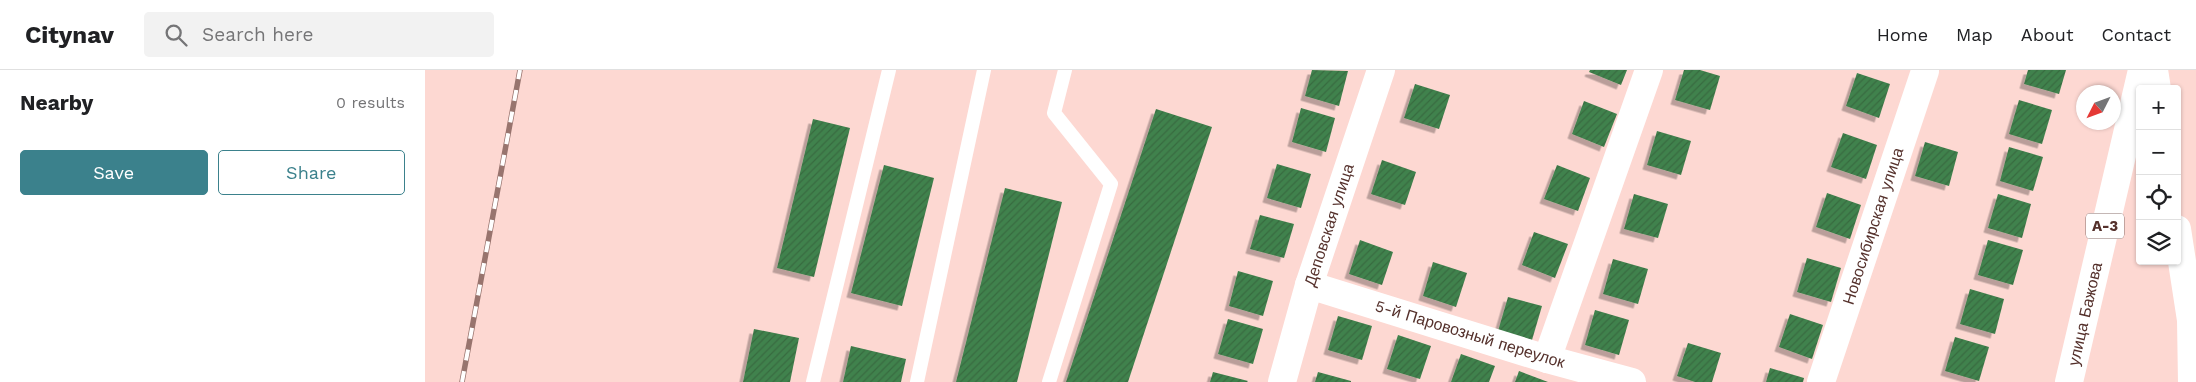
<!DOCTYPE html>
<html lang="en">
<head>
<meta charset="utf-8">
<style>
  :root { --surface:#fff; --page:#f2f2f2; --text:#202124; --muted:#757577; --line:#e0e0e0; --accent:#3b818c }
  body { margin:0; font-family:"Work Sans",sans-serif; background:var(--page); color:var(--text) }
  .controls { position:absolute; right:15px; top:15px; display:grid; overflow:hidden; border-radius:5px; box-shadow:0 1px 4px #0004 }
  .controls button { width:45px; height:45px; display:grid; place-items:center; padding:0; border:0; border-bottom:1px solid var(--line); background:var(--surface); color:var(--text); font:25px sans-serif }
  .compass { position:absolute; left:1651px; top:15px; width:45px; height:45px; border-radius:50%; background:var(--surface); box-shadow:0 1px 4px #0004; rotate:228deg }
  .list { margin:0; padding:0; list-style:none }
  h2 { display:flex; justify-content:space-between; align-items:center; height:65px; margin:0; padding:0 20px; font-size:21px }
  h2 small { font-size:16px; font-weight:400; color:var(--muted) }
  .actions { display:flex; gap:10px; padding:15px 20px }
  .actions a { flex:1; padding:11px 0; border:1px solid var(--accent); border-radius:5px; text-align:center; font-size:18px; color:var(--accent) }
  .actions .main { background:var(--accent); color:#fff }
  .icon { flex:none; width:28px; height:28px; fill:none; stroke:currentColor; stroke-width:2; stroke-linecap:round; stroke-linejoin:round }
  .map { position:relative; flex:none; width:1771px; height:312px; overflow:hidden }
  header { display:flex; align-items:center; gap:30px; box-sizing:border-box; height:70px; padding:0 25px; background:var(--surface); border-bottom:1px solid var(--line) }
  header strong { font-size:24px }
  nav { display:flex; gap:28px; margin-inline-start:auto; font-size:18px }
  .search { width:350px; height:45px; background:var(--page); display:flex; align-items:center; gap:12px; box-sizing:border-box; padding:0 18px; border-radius:5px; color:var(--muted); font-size:19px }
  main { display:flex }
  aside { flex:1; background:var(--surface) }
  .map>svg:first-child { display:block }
</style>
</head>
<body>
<header>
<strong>Citynav</strong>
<div class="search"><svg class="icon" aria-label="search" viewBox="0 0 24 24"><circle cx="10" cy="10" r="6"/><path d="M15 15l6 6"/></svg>Search here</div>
<nav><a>Home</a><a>Map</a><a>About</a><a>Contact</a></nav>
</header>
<main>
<aside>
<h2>Nearby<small>0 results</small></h2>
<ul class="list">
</ul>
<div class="actions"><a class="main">Save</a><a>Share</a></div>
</aside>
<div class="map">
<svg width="1771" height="312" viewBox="0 0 1771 312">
  <defs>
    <pattern id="building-hatch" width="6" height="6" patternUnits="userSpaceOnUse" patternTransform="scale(1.25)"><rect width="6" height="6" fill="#40824d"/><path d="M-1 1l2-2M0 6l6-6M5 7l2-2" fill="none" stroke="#386b40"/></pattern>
    <filter id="shadow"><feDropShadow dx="-4.5" dy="4.5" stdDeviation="0" flood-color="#0004"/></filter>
  </defs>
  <rect width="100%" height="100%" fill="#fdd8d2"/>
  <g fill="url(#building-hatch)" filter="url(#shadow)">
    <polygon points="887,0 923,1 914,36 880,26"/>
    <polygon points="1165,0 1202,0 1196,15 1164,2"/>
    <polygon points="1259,0 1275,0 1295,6 1285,40 1250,30"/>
    <polygon points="1603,0 1641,0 1634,24 1599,14"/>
    <polygon points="1432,3 1465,14 1454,48 1421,36"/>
    <polygon points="990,14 1025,25 1014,59 979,48"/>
    <polygon points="1594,30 1627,40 1617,74 1584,64"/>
    <polygon points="1159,31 1192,44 1179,77 1147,64"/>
    <polygon points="876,38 910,48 901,82 867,72"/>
    <polygon points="731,39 787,57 703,312 641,312"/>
    <polygon points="388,49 425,58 389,207 352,198"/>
    <polygon points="1232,61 1266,71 1256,105 1222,95"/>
    <polygon points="1418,63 1452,75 1441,109 1406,97"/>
    <polygon points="1500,72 1533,82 1524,116 1490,106"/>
    <polygon points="1584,77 1618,87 1608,121 1575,111"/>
    <polygon points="957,90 991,102 980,135 946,124"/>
    <polygon points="852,94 886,104 876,138 842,128"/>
    <polygon points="459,95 509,108 477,236 426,223"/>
    <polygon points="1132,95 1165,108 1153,141 1119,129"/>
    <polygon points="580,118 637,132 592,312 531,312"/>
    <polygon points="1402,123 1436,135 1425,169 1391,157"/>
    <polygon points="1209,124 1243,134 1233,168 1199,159"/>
    <polygon points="1573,124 1606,134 1597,168 1563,158"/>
    <polygon points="835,145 869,154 859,188 825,179"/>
    <polygon points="1109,162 1143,174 1130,208 1097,195"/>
    <polygon points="935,170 968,182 957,215 924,204"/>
    <polygon points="1563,170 1598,180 1588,215 1553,205"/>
    <polygon points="1382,188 1416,198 1406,232 1372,222"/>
    <polygon points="1188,189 1223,199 1213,234 1178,224"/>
    <polygon points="1008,192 1042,203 1031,237 998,226"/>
    <polygon points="813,201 848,211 838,246 804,236"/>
    <polygon points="1545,219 1579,229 1570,264 1535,254"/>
    <polygon points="1083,227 1117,236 1107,270 1073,261"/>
    <polygon points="1170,240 1204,250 1194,285 1160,275"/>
    <polygon points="1365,244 1398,255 1387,289 1354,277"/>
    <polygon points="913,246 947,256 937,290 903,280"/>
    <polygon points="803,249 838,259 828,294 793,284"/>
    <polygon points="329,259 374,268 365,312 318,312"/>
    <polygon points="973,265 1006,276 995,309 962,299"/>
    <polygon points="1530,267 1564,277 1554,311 1520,301"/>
    <polygon points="1263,273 1296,283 1287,312 1270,312 1252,306"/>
    <polygon points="426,276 481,289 476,312 418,312"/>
    <polygon points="1036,284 1070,296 1064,312 1026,312"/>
    <polygon points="1345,298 1379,308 1378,312 1341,312"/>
    <polygon points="1094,301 1123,312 1090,312"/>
    <polygon points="788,302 823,311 822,312 785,312"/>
    <polygon points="893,302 926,311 926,312 890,312"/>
  </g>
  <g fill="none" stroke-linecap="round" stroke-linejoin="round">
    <g stroke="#fff" stroke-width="14">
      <polyline points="388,312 464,0"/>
      <polyline points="492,312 559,0"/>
      <polyline points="624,312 686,114 629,43 640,0"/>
    </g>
    <g stroke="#fff" stroke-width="28">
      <polyline points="1729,0 1732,19"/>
      <polyline points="1752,159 1766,250 1767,312"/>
      <polyline points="884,215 1122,289 1207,312"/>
      <polyline points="1122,289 1224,0"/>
      <polyline points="857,312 884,215 956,0"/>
      <polyline points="1396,312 1500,1"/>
    </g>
    <polyline stroke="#fff" stroke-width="28" points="1644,312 1717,0"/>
    <defs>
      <polyline id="rail" points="37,312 95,0"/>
    </defs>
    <use href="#rail" stroke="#98746e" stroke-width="5.5"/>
    <use href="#rail" stroke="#fff" stroke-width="4" stroke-dasharray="11" stroke-linecap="butt"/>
  </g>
  <g text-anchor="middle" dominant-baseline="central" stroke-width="5" stroke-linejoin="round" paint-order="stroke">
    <rect fill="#fff" stroke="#886f6b" stroke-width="1" x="1661" y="143.5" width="38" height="25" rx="4"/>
    <g font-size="15" font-weight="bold" fill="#55312c">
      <text x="1680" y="156">A-3</text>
    </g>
    <g font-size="16" fill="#55312c" stroke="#fff">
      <text transform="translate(904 155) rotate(-72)">Деповская улица</text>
      <text transform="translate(1448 156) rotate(-72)">Новосибирская улица</text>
      <text transform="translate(1660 244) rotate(-77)">улица Бажова</text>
      <text transform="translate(1045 264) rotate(17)">5-й Паровозный переулок</text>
    </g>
  </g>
</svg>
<div class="controls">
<button>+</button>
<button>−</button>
<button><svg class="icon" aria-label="locate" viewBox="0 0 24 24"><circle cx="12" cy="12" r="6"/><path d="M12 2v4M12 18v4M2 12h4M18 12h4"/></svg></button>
<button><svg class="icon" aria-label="layers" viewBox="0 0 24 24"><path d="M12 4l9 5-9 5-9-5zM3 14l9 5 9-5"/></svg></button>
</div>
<svg class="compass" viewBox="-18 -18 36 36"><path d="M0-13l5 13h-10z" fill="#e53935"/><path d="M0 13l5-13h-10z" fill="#757577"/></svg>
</div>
</main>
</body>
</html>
